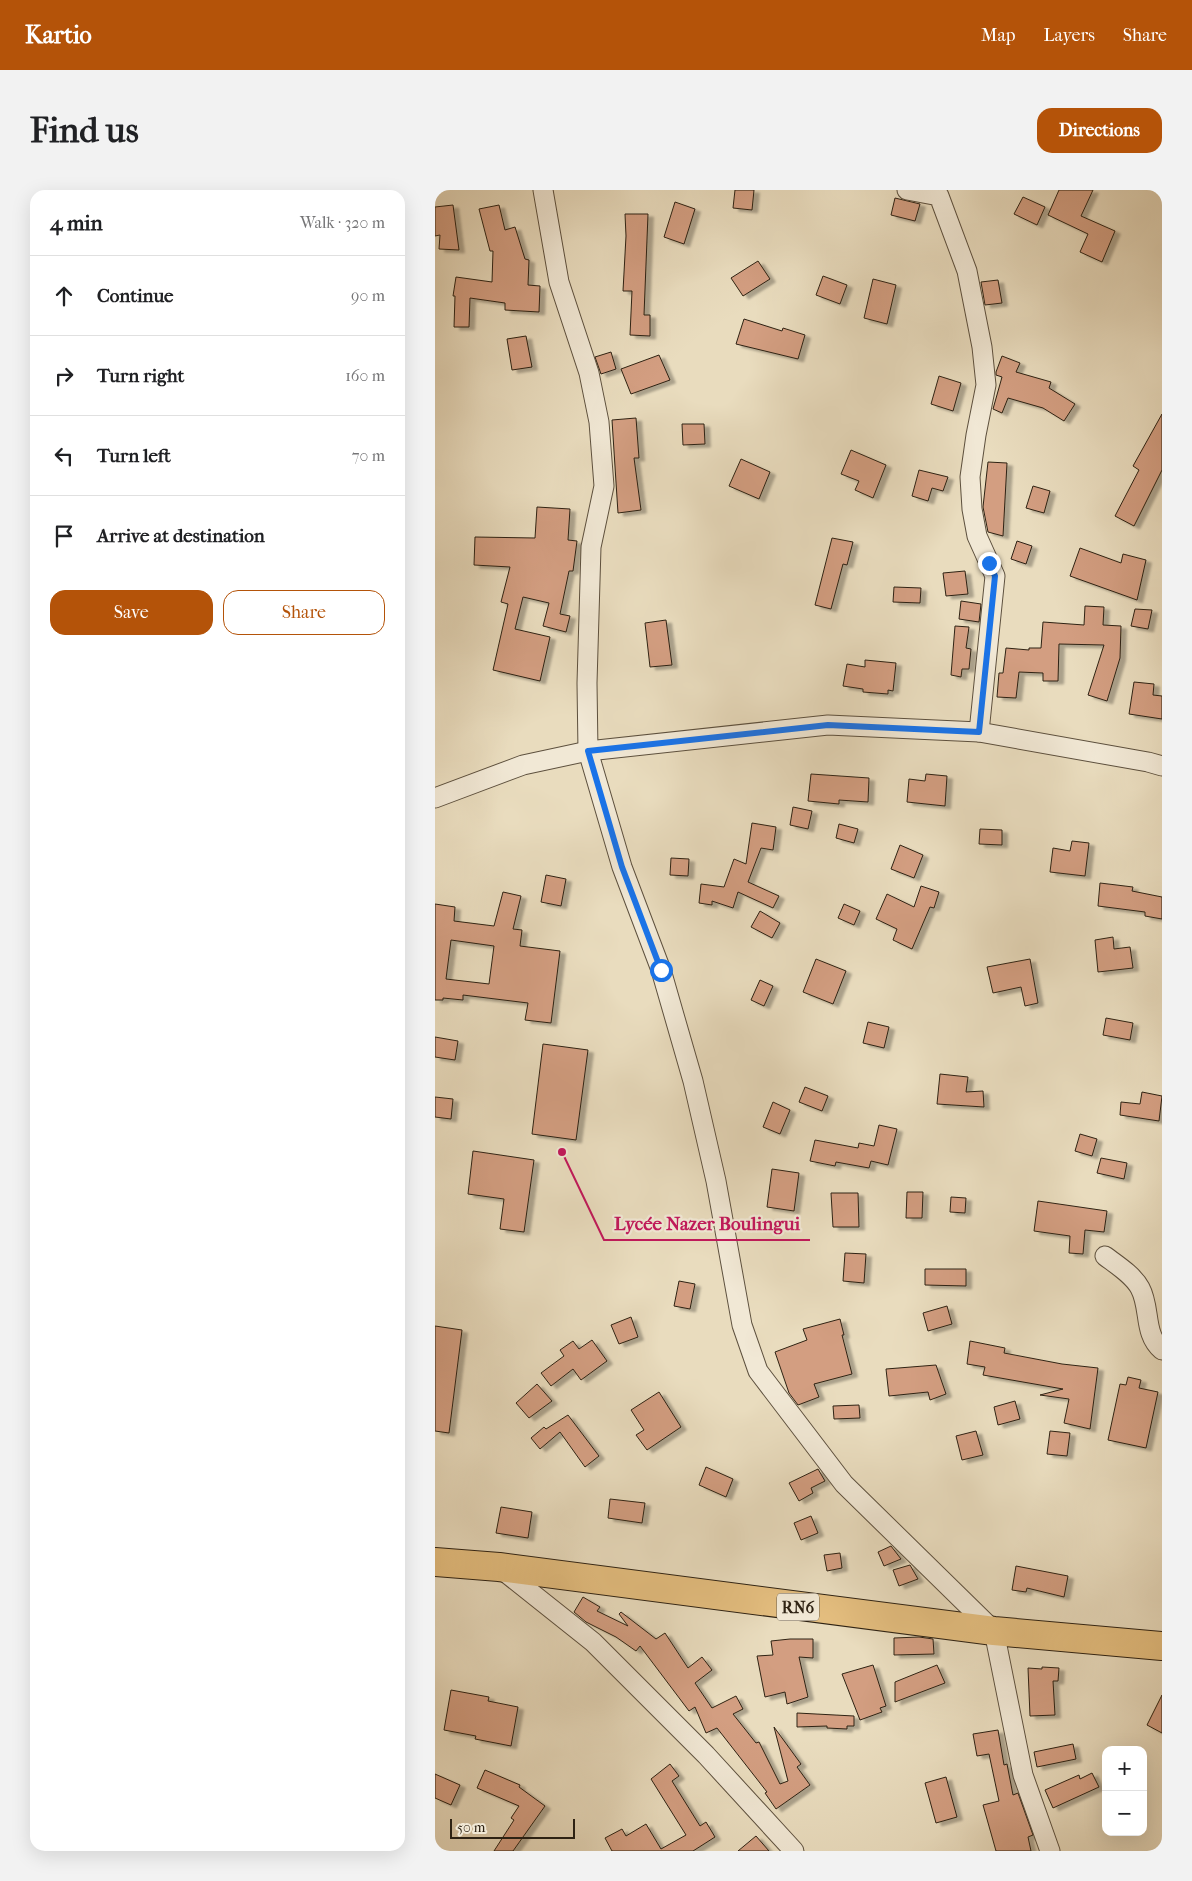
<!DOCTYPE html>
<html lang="en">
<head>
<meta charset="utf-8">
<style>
  :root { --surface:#fff; --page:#f2f2f2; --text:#202124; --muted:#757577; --line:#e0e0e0; --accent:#b45309 }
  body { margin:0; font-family:"IM FELL French Canon",serif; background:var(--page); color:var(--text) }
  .controls { position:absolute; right:15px; bottom:15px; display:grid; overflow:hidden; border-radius:10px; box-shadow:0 5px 20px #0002 }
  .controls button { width:45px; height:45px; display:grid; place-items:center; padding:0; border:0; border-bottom:1px solid var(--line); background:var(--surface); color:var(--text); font:25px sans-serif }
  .scale { position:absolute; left:15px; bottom:12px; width:125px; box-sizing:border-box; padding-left:5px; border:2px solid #2e2213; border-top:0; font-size:14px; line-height:18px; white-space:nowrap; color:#2e2213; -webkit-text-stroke:4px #f1e8d5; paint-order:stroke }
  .stop { position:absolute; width:15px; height:15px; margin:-11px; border:4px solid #1a73e8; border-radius:50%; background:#fff }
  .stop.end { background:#1a73e8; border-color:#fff; box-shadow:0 1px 5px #0008 }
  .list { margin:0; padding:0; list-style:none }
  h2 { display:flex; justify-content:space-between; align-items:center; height:65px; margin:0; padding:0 20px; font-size:21px }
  h2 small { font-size:16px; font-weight:400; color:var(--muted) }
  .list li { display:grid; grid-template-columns:32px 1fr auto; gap:15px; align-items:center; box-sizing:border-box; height:80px; padding:0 20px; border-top:1px solid var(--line) }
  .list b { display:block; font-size:19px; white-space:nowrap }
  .list em { font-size:16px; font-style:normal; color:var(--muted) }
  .actions { display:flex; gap:10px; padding:15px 20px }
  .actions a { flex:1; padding:11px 0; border:1px solid var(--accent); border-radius:15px; text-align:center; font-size:18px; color:var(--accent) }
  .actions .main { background:var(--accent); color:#fff }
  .icon { flex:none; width:28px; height:28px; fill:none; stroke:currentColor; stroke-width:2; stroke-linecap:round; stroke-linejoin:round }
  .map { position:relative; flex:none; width:727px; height:1661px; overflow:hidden; border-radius:15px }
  header { display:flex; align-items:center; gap:30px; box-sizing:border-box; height:70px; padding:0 25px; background:var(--accent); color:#fff }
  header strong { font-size:24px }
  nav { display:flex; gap:28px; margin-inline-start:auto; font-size:18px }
  .intro { display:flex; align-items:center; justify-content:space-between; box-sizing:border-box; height:120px; padding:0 30px }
  h1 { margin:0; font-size:35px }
  .button { padding:12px 22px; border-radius:15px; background:var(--accent); color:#fff; font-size:18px; font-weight:700 }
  main { display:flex; gap:30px; padding:0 30px }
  aside { flex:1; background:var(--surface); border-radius:15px; box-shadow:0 5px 20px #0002 }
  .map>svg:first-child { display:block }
</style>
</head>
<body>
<header>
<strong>Kartio</strong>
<nav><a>Map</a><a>Layers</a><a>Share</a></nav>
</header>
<div class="intro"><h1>Find us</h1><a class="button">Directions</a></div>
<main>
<aside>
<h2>4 min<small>Walk · 320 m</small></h2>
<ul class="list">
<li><svg class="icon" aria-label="ahead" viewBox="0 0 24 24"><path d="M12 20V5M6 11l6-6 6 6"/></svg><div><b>Continue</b></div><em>90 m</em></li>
<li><svg class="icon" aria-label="right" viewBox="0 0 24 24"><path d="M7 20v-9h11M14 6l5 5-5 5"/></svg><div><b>Turn right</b></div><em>160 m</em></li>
<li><svg class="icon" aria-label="left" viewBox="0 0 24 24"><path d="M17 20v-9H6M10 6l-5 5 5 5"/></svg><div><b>Turn left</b></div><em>70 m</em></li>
<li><svg class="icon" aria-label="arrive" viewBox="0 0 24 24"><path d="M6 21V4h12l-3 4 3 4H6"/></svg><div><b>Arrive at destination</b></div></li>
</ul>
<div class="actions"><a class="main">Save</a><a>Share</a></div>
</aside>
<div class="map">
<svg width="727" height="1661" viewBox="0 0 727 1661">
  <defs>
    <filter id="shadow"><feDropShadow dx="5.5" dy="3" stdDeviation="1" flood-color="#0004"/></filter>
  </defs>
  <rect width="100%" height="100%" fill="#e9dcbe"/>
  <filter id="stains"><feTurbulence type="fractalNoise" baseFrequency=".004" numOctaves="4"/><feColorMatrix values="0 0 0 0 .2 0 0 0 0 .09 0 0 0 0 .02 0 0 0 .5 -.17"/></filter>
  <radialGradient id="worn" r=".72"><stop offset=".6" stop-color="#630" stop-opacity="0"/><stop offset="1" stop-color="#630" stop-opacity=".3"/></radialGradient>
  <g fill="#d39e81" stroke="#2e2213" fill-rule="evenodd" filter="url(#shadow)">
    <polygon points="300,0 319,0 317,20 298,18"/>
    <polygon points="624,0 658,0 646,26 680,41 667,72 645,62 653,44 613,25"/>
    <polygon points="588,7 610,17 602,35 579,24"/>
    <polygon points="460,8 485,14 480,31 456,25"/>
    <polygon points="240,12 260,19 249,54 229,47"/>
    <polygon points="18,15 24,60 4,59 5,45 0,46 0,17"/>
    <polygon points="64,15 70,40 80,37 90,69 94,70 93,95 105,96 104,122 70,120 70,113 35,108 34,137 19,137 20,106 18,106 21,87 57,92 58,61 55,61 44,19"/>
    <polygon points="190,24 213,24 209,125 215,125 215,146 195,145 197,101 188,101 191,46"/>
    <polygon points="323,71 335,89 308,106 296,88"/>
    <polygon points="388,86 412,95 405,114 381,105"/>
    <polygon points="438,89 461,95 452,134 429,128"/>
    <polygon points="563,90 567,113 550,115 546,92"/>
    <polygon points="309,129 347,141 348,138 370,145 363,169 301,154"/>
    <polygon points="91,146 97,177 77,180 72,149"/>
    <polygon points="176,162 181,179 166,184 160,167"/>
    <polygon points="224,165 235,190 196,204 186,179"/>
    <polygon points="567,166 585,173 581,182 616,192 614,198 640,214 629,231 608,218 573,208 567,223 558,219 567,187 561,185 561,182"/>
    <polygon points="504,186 526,193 518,221 496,214"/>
    <polygon points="727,224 727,280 699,336 680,326 704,280 698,276"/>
    <polygon points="201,228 204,268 199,268 206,320 183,323 177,230"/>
    <polygon points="247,234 269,234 270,254 248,255"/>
    <polygon points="416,260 451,275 438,308 420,300 424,291 406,284"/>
    <polygon points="306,269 335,282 324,309 294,296"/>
    <polygon points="553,272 572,273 568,346 553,342 548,317"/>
    <polygon points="484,280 513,287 508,301 497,298 493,311 477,306"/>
    <polygon points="598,296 615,301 609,323 591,318"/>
    <polygon points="102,317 135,319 133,350 142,351 138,381 134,381 125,424 135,426 131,442 108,436 114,413 88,407 80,439 115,447 105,491 58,480 73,414 66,412 75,377 39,375 40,347 100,348"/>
    <polygon points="397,348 418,352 412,375 408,374 396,419 380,415"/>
    <polygon points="582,351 597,356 591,374 576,369"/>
    <polygon points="645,358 686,373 688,364 711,370 702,410 635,386"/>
    <polygon points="530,381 533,404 511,406 508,383"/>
    <polygon points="459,397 486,398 485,413 458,412"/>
    <polygon points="526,411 546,414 544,432 524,429"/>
    <polygon points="650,416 669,417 668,435 686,436 685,468 672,511 653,505 669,455 624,454 623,491 608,491 608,483 584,482 581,508 562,507 564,483 568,483 571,458 594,460 594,458 606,458 608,432 649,435"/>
    <polygon points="700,419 717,420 713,439 696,436"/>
    <polygon points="231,430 237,475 215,477 210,433"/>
    <polygon points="520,436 534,437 531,458 536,459 534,479 527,479 526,487 516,485"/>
    <polygon points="430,470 461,473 458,501 453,500 453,504 428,502 428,499 408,496 412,474 430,477"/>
    <polygon points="699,492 719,494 718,505 727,506 727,529 694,524"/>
    <polygon points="376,584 434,588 433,612 404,610 404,614 373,611"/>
    <polygon points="491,584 512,586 510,616 472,612 474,589 490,591"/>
    <polygon points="358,617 377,621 373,639 355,635"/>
    <polygon points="317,633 341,637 338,660 326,658 313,692 344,706 338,718 303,702 298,718 277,711 277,715 264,713 266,694 289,697 299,669 311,674"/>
    <polygon points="404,634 423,639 419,653 401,648"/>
    <polygon points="545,639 567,640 567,655 544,654"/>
    <polygon points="637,651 654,653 650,686 615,682 618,658 635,661"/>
    <polygon points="465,655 488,665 479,688 456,679"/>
    <polygon points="236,668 254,669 253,686 235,685"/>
    <polygon points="111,685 131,689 126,716 106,712"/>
    <polygon points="665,693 698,697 697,701 727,707 727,729 710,726 710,722 663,716"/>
    <polygon points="486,696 504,702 499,718 495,717 477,759 458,750 462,739 441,729 452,704 479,717"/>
    <path d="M 68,702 L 86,706 L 78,739 L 87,740 L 85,756 L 125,761 L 116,833 L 90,830 L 93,813 L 28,805 L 28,810 L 8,808 L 8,810 L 0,810 L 0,714 L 20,717 L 19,731 L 59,736 ZM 16,750 L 59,756 L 54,794 L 11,789 Z"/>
    <polygon points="409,714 425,721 419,735 403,728"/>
    <polygon points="325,721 345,733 337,748 316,737"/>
    <polygon points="678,747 679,759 695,757 698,778 663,782 660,750"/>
    <polygon points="381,769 411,781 398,814 368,802"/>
    <polygon points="595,769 603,813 590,816 586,797 558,803 552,777"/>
    <polygon points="325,790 338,796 329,816 316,810"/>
    <polygon points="671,828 698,833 695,850 668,845"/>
    <polygon points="433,832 454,837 449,858 428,853"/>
    <polygon points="0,847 23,851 20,870 0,867"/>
    <polygon points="108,854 153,860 141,950 97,944"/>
    <polygon points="505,884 533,887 531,902 548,901 549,917 502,914"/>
    <polygon points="370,897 393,906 387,921 364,912"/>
    <polygon points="707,902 727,906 724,931 685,925 686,912 705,914"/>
    <polygon points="0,907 18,909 16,929 0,927"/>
    <polygon points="338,912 355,920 345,944 328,937"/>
    <polygon points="444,935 462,939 453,975 436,971 434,978 401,972 400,976 375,971 380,950 423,958 424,953 439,956"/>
    <polygon points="645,944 662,949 657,966 640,961"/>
    <polygon points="38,961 99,970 89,1042 65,1039 69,1009 33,1004"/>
    <polygon points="666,968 692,973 689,989 662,983"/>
    <polygon points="337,979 364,983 359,1021 332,1017"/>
    <polygon points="472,1002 488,1002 487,1028 471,1028"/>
    <polygon points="396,1003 423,1003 424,1037 398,1037"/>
    <polygon points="516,1007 531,1008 530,1023 515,1022"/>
    <polygon points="603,1011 672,1021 669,1042 650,1040 648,1064 634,1063 635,1046 599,1041"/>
    <polygon points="410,1063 431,1064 429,1093 408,1091"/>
    <polygon points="490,1079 531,1079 531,1096 490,1095"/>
    <polygon points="244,1091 260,1094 255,1119 239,1116"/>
    <polygon points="512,1116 517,1134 493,1141 488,1123"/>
    <polygon points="196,1127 203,1147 184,1154 176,1135"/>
    <polygon points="405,1129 409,1145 407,1145 417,1184 379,1194 384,1207 363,1215 354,1203 340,1162 372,1150 368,1139"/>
    <polygon points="0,1136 27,1140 14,1243 0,1241"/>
    <polygon points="157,1150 172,1171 146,1190 138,1179 116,1196 106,1183 129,1166 125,1160 138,1151 144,1159"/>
    <polygon points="535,1151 570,1158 569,1163 627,1174 663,1178 655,1239 629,1233 634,1209 605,1205 628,1199 548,1185 550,1177 532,1174"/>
    <polygon points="501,1175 511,1204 495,1210 493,1202 454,1206 451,1179"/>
    <polygon points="693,1187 706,1190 704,1198 723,1202 711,1258 673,1250 685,1194 691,1195"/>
    <polygon points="102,1194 117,1211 94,1228 81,1213"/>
    <polygon points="224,1202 246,1237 212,1260 201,1245 209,1240 196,1220"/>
    <polygon points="580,1211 585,1229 563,1235 559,1217"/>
    <polygon points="424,1215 425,1228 399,1229 398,1216"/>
    <polygon points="133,1225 164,1266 150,1277 125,1242 105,1259 96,1248 109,1237 111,1239"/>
    <polygon points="541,1241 548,1265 527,1270 521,1246"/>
    <polygon points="615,1241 635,1243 632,1266 612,1264"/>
    <polygon points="271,1277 298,1289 291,1307 264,1295"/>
    <polygon points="383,1279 390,1291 376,1298 378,1303 364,1311 354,1293"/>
    <polygon points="175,1309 210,1313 207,1333 173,1328"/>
    <polygon points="66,1317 97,1322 93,1348 61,1343"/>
    <polygon points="376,1326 383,1343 366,1350 359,1333"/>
    <polygon points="456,1356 466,1369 449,1376 443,1362"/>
    <polygon points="405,1363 407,1378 392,1381 389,1365"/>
    <polygon points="475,1375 483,1389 464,1396 458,1380"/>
    <polygon points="581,1376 633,1386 629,1407 592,1398 591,1402 577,1400"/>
    <polygon points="148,1407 165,1417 162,1421 193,1436 184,1424 186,1422 221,1449 230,1443 253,1478 267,1467 277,1480 260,1493 277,1518 301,1506 308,1519 298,1524 321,1553 324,1552 345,1594 353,1591 339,1537 366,1574 362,1577 375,1595 341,1619 330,1603 332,1602 282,1538 271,1543 260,1517 254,1521 205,1456 201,1461 181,1447 151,1432 139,1422"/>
    <polygon points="484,1447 498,1449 499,1464 459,1465 459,1448"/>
    <polygon points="355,1449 378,1449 378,1468 364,1467 373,1507 352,1514 350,1502 330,1507 322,1466 338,1465 336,1451"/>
    <polygon points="438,1475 451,1516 445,1518 447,1522 425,1530 407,1484"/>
    <polygon points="502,1475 510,1493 460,1512 460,1492"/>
    <polygon points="607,1477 624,1478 623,1491 618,1491 620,1525 595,1526 593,1478 607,1479"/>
    <polygon points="16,1500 54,1507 53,1511 83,1517 76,1556 40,1549 41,1546 9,1540"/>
    <polygon points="727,1505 727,1543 712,1535"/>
    <polygon points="362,1523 419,1526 419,1536 412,1536 412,1539 392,1538 392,1536 362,1537"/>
    <polygon points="563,1540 569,1575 572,1574 578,1605 583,1603 598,1645 593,1647 596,1661 561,1661 548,1615 564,1611 554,1564 542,1566 538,1544"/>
    <polygon points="638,1554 641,1569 602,1577 599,1562"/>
    <polygon points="235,1574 244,1586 237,1591 265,1636 271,1632 280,1647 258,1661 177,1661 170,1648 187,1639 191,1646 211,1634 226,1659 251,1645 216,1589"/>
    <polygon points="50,1580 85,1595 84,1597 110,1616 78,1661 59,1661 79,1630 76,1628 84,1616 42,1598"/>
    <polygon points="657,1583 664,1597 618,1618 610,1600 644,1585 645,1589"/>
    <polygon points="0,1584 25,1595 16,1615 0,1608"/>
    <polygon points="511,1587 522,1627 501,1633 490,1593"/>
    <polygon points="321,1646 334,1661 303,1661"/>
  </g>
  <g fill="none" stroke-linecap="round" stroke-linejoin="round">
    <defs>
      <g id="minor">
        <polyline points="108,0 124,92 154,183 164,232 169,296 156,357 152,493 153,561 187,677 226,780 258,891 281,991 307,1135 323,1181 409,1294 559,1441 588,1585 615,1661"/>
        <polyline points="472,0 504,6 532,81 547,157 551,195 541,245 535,287 537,319 542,346 560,386 544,542"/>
        <polyline points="0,608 88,575 153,561 393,535 544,542 713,572 727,576"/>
        <path d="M 670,1066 C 682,1075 698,1085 705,1098 C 716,1118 708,1144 727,1160"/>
        <polyline points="65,1378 158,1452 271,1565 359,1661"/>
      </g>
      <polyline id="trunk" points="0,1372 64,1377 559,1441 727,1456"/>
    </defs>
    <use href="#minor" stroke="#5d503e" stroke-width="21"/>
    <use href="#trunk" stroke="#2e2213" stroke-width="30"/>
    <use href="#minor" stroke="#f1e8d5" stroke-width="19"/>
    <use href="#trunk" stroke="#e4be7f" stroke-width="28"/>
  </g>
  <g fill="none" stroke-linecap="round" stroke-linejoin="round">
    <polyline stroke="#1a73e8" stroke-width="6" points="226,780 187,677 153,561 393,535 544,542 560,386 554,373"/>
  </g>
  <g text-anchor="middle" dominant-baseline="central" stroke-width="4.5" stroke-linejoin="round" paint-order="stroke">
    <rect fill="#f1e8d5" stroke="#685d4d" stroke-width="1" x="342" y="1403.5" width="42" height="27" rx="4"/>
    <g font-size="16" font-weight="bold" fill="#2e2213">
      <text x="363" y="1417">RN6</text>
    </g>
  </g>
  <path fill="none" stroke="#c2185b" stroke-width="2" d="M127 962L169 1050H375"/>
  <circle fill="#c2185b" stroke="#f1e8d5" stroke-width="2" cx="127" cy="962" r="5"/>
  <g font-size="19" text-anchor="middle" font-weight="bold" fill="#c2185b" stroke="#f1e8d5" stroke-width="4.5" stroke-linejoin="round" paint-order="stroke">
    <text x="272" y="1040">Lycée Nazer Boulingui</text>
  </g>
  <rect width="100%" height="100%" filter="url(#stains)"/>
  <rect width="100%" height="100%" fill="url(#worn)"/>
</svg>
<div class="controls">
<button>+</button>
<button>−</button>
</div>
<div class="scale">50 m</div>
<div class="stop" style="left:226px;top:780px"></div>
<div class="stop end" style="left:554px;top:373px"></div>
</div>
</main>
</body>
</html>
